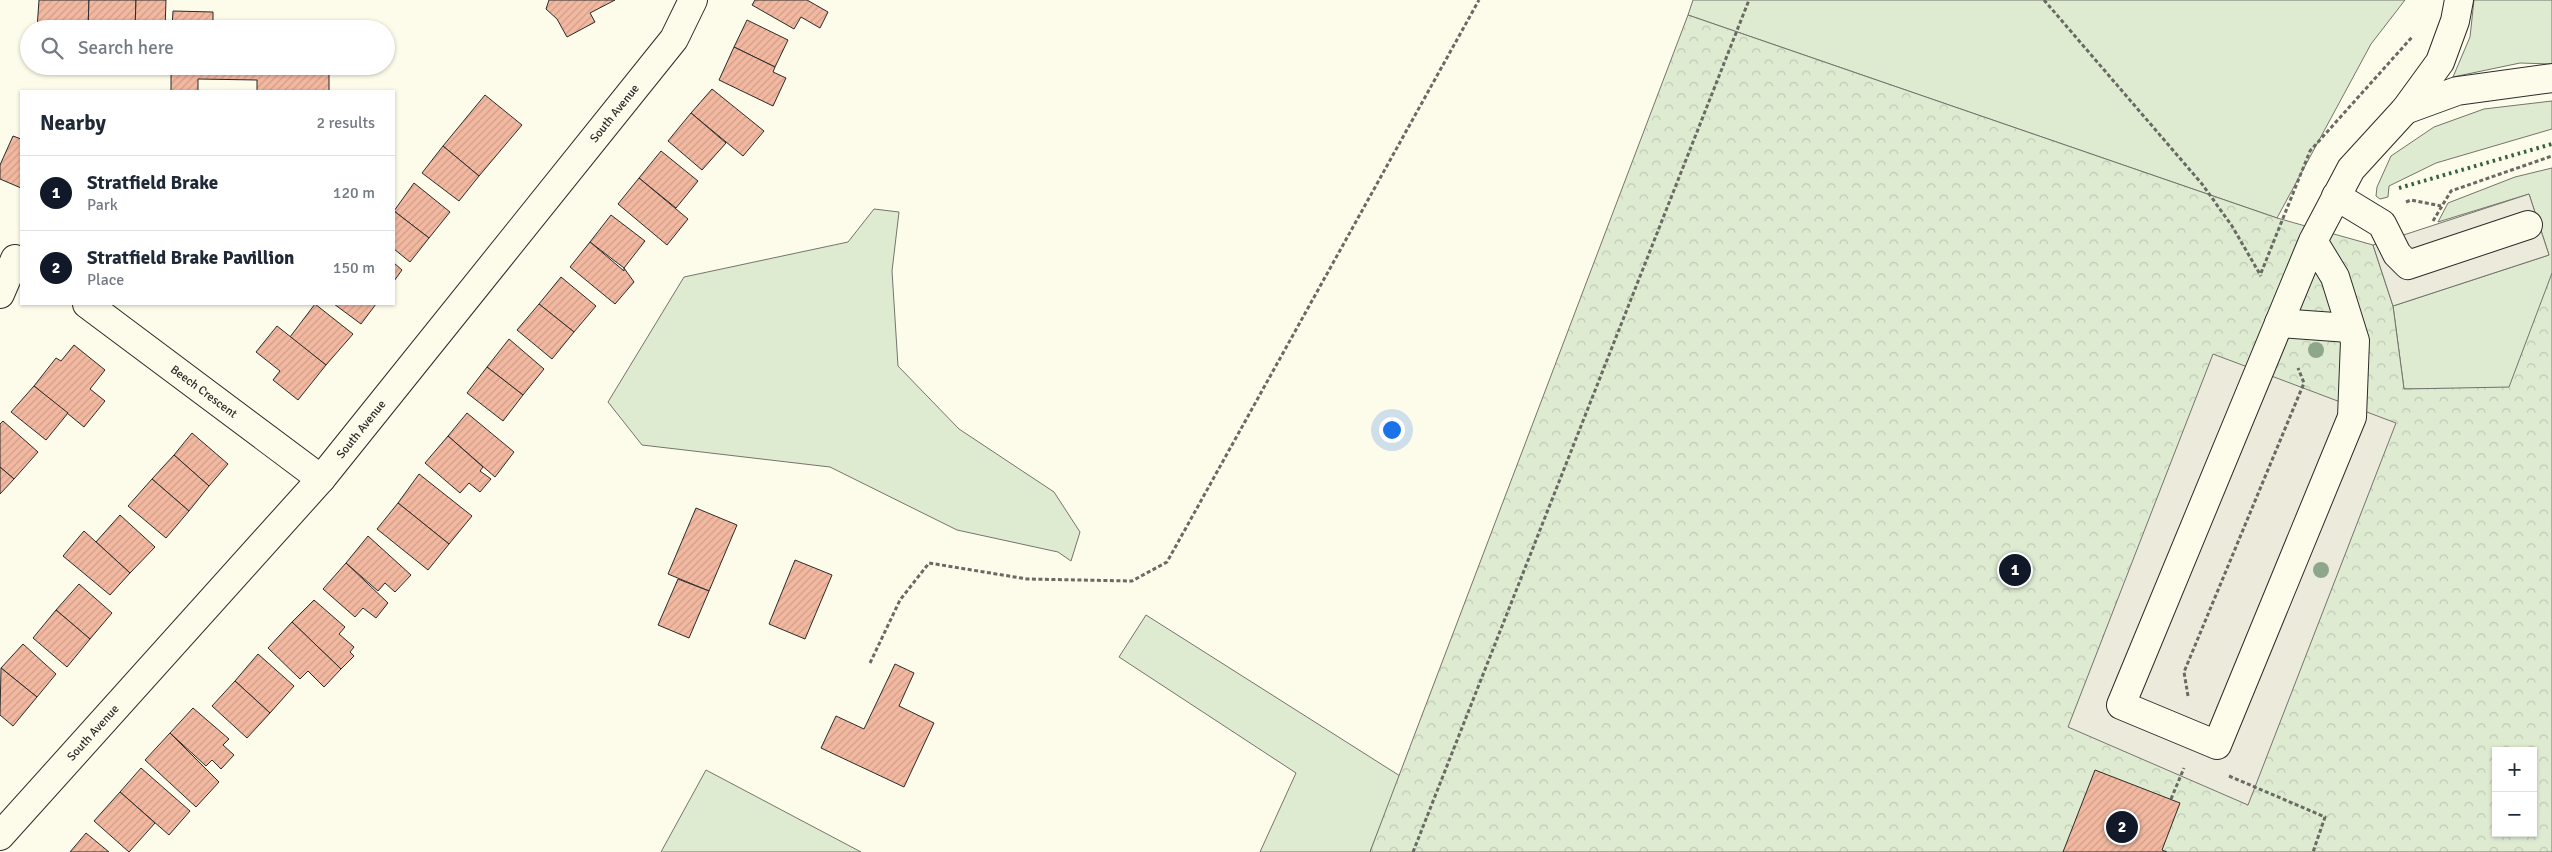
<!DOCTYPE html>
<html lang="en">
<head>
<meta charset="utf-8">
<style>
  :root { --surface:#fff; --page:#f2f2f3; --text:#1f2937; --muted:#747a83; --line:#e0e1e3; --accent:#111827 }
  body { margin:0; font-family:Signika,sans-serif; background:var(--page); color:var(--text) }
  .controls { position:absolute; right:15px; bottom:15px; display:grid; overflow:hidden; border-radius:0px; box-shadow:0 1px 4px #0004 }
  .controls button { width:45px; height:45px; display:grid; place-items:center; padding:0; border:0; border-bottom:1px solid var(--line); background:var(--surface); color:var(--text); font:25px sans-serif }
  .you { position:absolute; left:1391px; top:429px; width:18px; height:18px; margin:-12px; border:4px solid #fff; border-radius:50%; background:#1a73e8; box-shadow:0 0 0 8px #1a73e833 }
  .badge { display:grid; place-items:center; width:32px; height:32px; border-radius:50%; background:var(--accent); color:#fff; font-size:16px; font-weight:700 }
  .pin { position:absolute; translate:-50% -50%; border:2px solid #fff; box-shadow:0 1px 5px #0006 }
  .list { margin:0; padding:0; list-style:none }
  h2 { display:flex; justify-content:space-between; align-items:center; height:65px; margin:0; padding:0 20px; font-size:21px }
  h2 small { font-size:16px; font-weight:400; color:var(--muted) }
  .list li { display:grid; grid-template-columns:32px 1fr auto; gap:15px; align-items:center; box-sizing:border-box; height:75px; padding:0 20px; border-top:1px solid var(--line) }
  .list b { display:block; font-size:19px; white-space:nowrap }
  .list p { margin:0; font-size:16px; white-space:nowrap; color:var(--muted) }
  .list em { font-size:16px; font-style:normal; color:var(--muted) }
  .icon { flex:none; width:28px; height:28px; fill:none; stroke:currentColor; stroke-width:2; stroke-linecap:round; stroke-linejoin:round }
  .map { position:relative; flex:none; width:2552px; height:852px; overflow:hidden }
  .search { position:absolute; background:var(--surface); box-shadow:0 1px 4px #0004; left:20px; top:20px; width:375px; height:55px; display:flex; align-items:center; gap:12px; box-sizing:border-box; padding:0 18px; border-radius:28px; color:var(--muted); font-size:19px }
  .panel { position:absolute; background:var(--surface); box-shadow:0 1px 4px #0004; left:20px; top:90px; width:375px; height:215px; border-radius:0px }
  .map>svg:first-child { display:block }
</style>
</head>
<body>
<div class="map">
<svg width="2552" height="852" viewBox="0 0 2552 852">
  <defs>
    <pattern id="forest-crowns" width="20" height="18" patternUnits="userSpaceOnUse" patternTransform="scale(1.25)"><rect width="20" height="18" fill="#deebd1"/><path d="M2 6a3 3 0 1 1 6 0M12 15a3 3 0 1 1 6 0" fill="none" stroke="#bfcab4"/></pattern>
    <pattern id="building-hatch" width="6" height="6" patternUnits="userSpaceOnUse" patternTransform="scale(1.25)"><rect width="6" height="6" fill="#f2b8a0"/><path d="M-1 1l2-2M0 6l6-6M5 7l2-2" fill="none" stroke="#d09e8a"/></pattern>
  </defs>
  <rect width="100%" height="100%" fill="#fdfbea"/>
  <g fill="#deebd1" stroke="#74746e">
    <polygon points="1693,0 2405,0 2371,44 2277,218 1688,15"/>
    <polygon points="2474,0 2552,0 2552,64 2520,63 2453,77 2470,37"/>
    <polygon points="2552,101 2552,129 2436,163 2389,186 2388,197 2380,199 2376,196 2377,187 2391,156 2434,127 2484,109"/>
    <polygon points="2552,168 2552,381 2509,388 2404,389 2393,306 2549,255 2529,194 2438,222 2448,203 2515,177"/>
    <polygon points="874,209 899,212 892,271 898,366 959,429 1054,492 1080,532 1071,561 1058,552 957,530 830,467 642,445 608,402 684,277 848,242"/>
    <polygon points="1146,615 1400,776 1370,852 1260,852 1296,773 1119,657"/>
    <polygon points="706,770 861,852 661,852"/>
  </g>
  <path fill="url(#forest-crowns)" stroke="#74746e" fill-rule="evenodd" d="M 1688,15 L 2277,218 L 2373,245 L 2393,306 L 2404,389 L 2509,387 L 2552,273 L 2552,852 L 1370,852 ZM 2496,751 L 2533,751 L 2533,833 L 2496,833 Z"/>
  <g fill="#eceadb" stroke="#74746e">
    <polygon points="2529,194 2549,255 2393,306 2373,245"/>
    <polygon points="2213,354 2396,423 2248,805 2068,727"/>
  </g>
  <g fill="url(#building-hatch)" stroke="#2b2b2b">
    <polygon points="39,0 89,0 88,29 37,29"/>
    <polygon points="89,0 136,0 135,29 88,29"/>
    <polygon points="136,0 166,0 165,29 135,29"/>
    <polygon points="549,0 615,0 590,13 595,22 567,37 557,19 546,9"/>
    <polygon points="755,0 807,0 828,12 820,28 801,17 794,29 752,5"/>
    <polygon points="173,11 213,12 213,29 172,29"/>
    <polygon points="747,20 788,40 775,67 734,47"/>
    <polygon points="734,47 775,67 773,72 786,78 773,106 719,80"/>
    <polygon points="171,66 308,66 329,69 329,91 257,91 257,80 198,79 198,91 171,91"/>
    <polygon points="712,89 764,131 743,156 691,113"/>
    <polygon points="485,95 522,125 479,176 443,146"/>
    <polygon points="691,113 726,143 702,170 668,141"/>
    <polygon points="13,136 21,139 21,188 0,179 0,165"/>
    <polygon points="443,146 479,176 459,201 422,173"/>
    <polygon points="661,151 698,181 676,208 639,178"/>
    <polygon points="639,178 688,219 667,245 618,204"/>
    <polygon points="414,183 450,212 429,238 394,211"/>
    <polygon points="394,211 429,238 410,262 394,249"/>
    <polygon points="611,215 645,241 624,268 590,242"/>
    <polygon points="590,242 624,271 624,268 634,282 615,304 570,267"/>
    <polygon points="394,263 402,270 394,281"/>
    <polygon points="561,277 596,306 574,332 539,304"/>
    <polygon points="315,304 353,334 326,365 290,337"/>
    <polygon points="334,304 376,304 361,324"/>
    <polygon points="539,304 574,332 552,359 517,330"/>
    <polygon points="277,326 326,365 298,400 273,380 280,371 256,352"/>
    <polygon points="509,339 544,369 523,395 487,367"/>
    <polygon points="74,345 105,370 90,389 105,401 84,427 34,386 56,358 61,361"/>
    <polygon points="487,367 523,395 503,421 467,393"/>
    <polygon points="34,386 68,413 46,440 11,412"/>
    <polygon points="467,413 514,452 495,477 448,436"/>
    <polygon points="3,421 38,452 14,479 0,467 0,424"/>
    <polygon points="192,433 228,464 209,486 174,455"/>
    <polygon points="448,436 483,467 480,471 491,479 480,492 469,483 460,493 425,463"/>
    <polygon points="174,455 209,486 189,511 152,479"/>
    <polygon points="0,467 14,479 0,494"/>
    <polygon points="419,474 472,516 449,544 398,503"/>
    <polygon points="152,479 189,511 166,538 128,506"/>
    <polygon points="398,503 449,544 428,570 377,529"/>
    <polygon points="696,508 737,525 709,591 668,574"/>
    <polygon points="120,515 155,547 130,573 96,542"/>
    <polygon points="84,531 130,573 110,595 63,556"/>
    <polygon points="368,536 411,575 395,592 385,583 378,591 346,563"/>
    <polygon points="795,560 832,575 805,639 769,624"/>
    <polygon points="346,563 388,603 376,618 363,608 355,617 323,589"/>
    <polygon points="678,579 709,591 689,638 658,625"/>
    <polygon points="79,584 112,613 90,639 56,610"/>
    <polygon points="314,600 345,627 339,634 354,647 350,652 354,656 341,669 292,622"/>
    <polygon points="56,610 90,639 67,667 33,638"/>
    <polygon points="292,622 341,669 324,687 308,671 300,679 268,648"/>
    <polygon points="23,644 56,674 37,697 1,668"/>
    <polygon points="258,654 294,686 270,713 235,681"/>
    <polygon points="895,664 914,673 899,706 934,723 904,787 821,748 836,716 864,729"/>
    <polygon points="1,668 37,697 13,726 0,715"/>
    <polygon points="235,681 270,713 247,738 212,706"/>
    <polygon points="193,708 229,739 223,745 234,755 221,769 212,760 206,766 170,733"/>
    <polygon points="170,733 219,782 196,807 145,760"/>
    <polygon points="141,768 190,811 169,835 120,792"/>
    <polygon points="2095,770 2180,803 2162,850 2167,852 2063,852"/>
    <polygon points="120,792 155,823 129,852 94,821"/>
    <polygon points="86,833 109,852 70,852"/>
  </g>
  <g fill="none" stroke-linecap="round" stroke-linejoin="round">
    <defs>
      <g id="minor">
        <polyline points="2405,110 2457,91 2552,78"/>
        <polyline points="2336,196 2382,224 2397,254 2408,265 2528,225"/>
        <polyline points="2313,241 2335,277 2355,341 2352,417 2217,745 2121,705 2313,241 2351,169 2405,110 2440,62 2455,21 2459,0"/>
        <polyline points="0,294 15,259"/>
        <path id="s1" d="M 87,304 L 321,479"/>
        <polyline points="2279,323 2349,328"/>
        <path id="s2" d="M 0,836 L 321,479 L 674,39 L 693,0"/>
      </g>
    </defs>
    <use href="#minor" stroke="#2b2b2b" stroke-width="30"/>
    <g stroke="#6a6964" stroke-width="3" stroke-dasharray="4 2.5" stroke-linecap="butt">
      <polyline points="2044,0 2202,184 2232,226 2261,276"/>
      <polyline points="2406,202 2411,200 2441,206"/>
      <polyline points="2433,221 2451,191 2552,156"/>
      <polyline points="2261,273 2310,151 2413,36"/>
      <polyline points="870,663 900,600 929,563 1027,579 1132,581 1167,562 1479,0"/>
      <polyline points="2188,696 2184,672 2304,383 2298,368"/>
      <polyline points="2229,776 2325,817 2313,852"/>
      <polyline points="2171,799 2184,768"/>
      <polyline points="1413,852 1749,0"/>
    </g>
    <use href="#minor" stroke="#fdfbea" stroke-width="28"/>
    <polyline stroke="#34623c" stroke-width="4" stroke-dasharray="2.5 4" stroke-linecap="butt" points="2399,188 2552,144"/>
  </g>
  <g fill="#8ea78a">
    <circle cx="2316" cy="350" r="8"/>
    <circle cx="2321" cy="570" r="8"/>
  </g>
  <g text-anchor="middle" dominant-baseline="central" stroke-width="4" stroke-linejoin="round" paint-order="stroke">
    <g font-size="12" fill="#2b2b2b" stroke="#fdfbea">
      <text stroke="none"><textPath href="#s2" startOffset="949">South Avenue</textPath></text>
      <text stroke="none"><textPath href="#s1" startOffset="146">Beech Crescent</textPath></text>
      <text stroke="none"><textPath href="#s2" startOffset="544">South Avenue</textPath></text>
      <text stroke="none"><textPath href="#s2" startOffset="139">South Avenue</textPath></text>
    </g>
  </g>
</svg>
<div class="controls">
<button>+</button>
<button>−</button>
</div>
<div class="you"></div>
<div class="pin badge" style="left:2015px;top:570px">1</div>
<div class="pin badge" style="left:2122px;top:827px">2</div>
<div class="search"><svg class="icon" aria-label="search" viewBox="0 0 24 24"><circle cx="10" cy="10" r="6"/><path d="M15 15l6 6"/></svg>Search here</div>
<section class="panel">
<h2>Nearby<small>2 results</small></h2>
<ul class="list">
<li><span class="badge">1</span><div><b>Stratfield Brake</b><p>Park</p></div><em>120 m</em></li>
<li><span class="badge">2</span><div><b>Stratfield Brake Pavillion</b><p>Place</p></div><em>150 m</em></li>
</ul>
</section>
</div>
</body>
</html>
